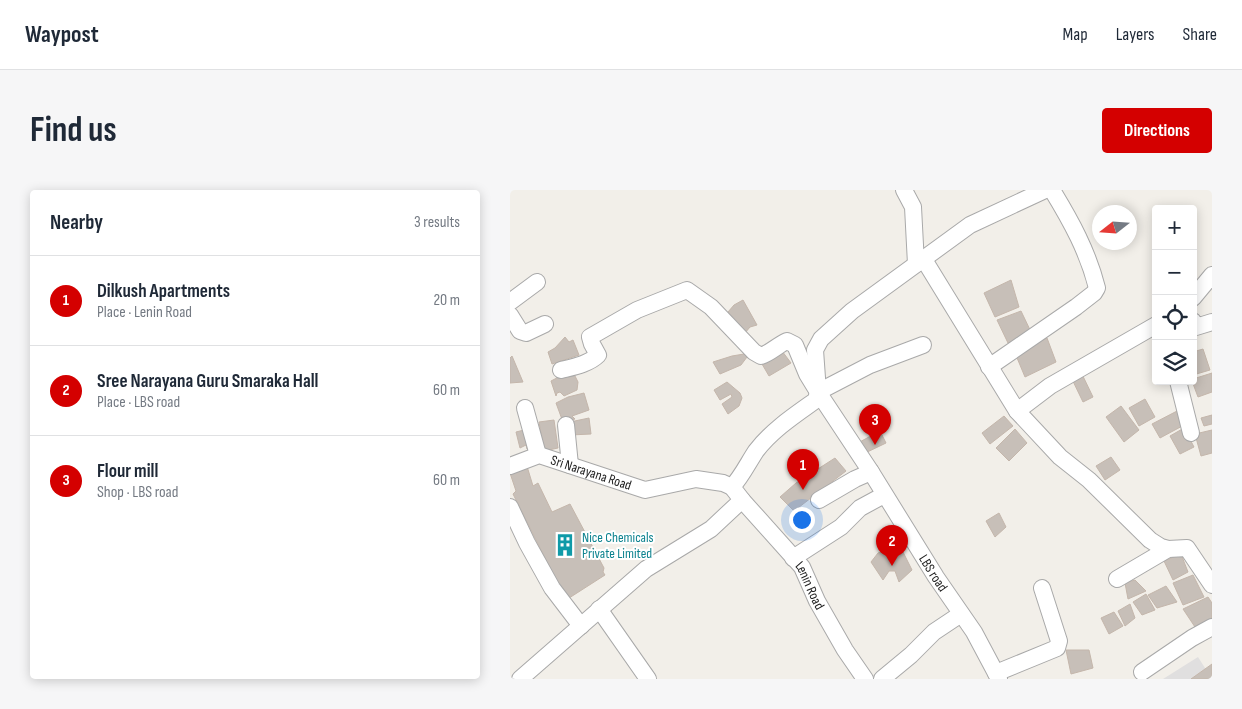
<!DOCTYPE html>
<html lang="en">
<head>
<meta charset="utf-8">
<style>
  :root { --surface:#fff; --page:#f6f6f7; --text:#1f2937; --muted:#747a83; --line:#e0e1e3; --accent:#d40000 }
  body { margin:0; font-family:"Sofia Sans Condensed",sans-serif; background:var(--page); color:var(--text) }
  .controls { position:absolute; right:15px; top:15px; display:grid; overflow:hidden; border-radius:5px; box-shadow:0 2px 12px #0003 }
  .controls button { width:45px; height:45px; display:grid; place-items:center; padding:0; border:0; border-bottom:1px solid var(--line); background:var(--surface); color:var(--text); font:25px sans-serif }
  .compass { position:absolute; left:582px; top:15px; width:45px; height:45px; border-radius:50%; background:var(--surface); box-shadow:0 2px 12px #0003; rotate:253deg }
  .you { position:absolute; left:291px; top:329px; width:18px; height:18px; margin:-12px; border:4px solid #fff; border-radius:50%; background:#1a73e8; box-shadow:0 0 0 8px #1a73e833 }
  .badge { display:grid; place-items:center; width:32px; height:32px; border-radius:50%; background:var(--accent); color:#fff; font-size:16px; font-weight:700 }
  .pin { position:absolute; translate:-50% -41px; filter:drop-shadow(0 1px 2px #0008) }
  .pin::after { content:''; position:absolute; top:26px; width:18px; height:15px; background:inherit; clip-path:polygon(0 0,100% 0,50% 100%) }
  .list { margin:0; padding:0; list-style:none }
  h2 { display:flex; justify-content:space-between; align-items:center; height:65px; margin:0; padding:0 20px; font-size:21px }
  h2 small { font-size:16px; font-weight:400; color:var(--muted) }
  .list li { display:grid; grid-template-columns:32px 1fr auto; gap:15px; align-items:center; box-sizing:border-box; height:90px; padding:0 20px; border-top:1px solid var(--line) }
  .list b { display:block; font-size:19px; white-space:nowrap }
  .list p { margin:0; font-size:16px; white-space:nowrap; color:var(--muted) }
  .list em { font-size:16px; font-style:normal; color:var(--muted) }
  .icon { flex:none; width:28px; height:28px; fill:none; stroke:currentColor; stroke-width:2; stroke-linecap:round; stroke-linejoin:round }
  .map { position:relative; flex:none; width:702px; height:489px; overflow:hidden; border-radius:5px }
  header { display:flex; align-items:center; gap:30px; box-sizing:border-box; height:70px; padding:0 25px; background:var(--surface); border-bottom:1px solid var(--line) }
  header strong { font-size:24px }
  nav { display:flex; gap:28px; margin-inline-start:auto; font-size:18px }
  .intro { display:flex; align-items:center; justify-content:space-between; box-sizing:border-box; height:120px; padding:0 30px }
  h1 { margin:0; font-size:35px }
  .button { padding:12px 22px; border-radius:5px; background:var(--accent); color:#fff; font-size:18px; font-weight:700 }
  main { display:flex; gap:30px; padding:0 30px }
  aside { flex:1; background:var(--surface); border-radius:5px; box-shadow:0 2px 12px #0003 }
  .map>svg:first-child { display:block }
</style>
</head>
<body>
<header>
<strong>Waypost</strong>
<nav><a>Map</a><a>Layers</a><a>Share</a></nav>
</header>
<div class="intro"><h1>Find us</h1><a class="button">Directions</a></div>
<main>
<aside>
<h2>Nearby<small>3 results</small></h2>
<ul class="list">
<li><span class="badge">1</span><div><b>Dilkush Apartments</b><p>Place · Lenin Road</p></div><em>20 m</em></li>
<li><span class="badge">2</span><div><b>Sree Narayana Guru Smaraka Hall</b><p>Place · LBS road</p></div><em>60 m</em></li>
<li><span class="badge">3</span><div><b>Flour mill</b><p>Shop · LBS road</p></div><em>60 m</em></li>
</ul>
</aside>
<div class="map">
<svg width="702" height="489" viewBox="0 0 702 489">
  <rect width="100%" height="100%" fill="#f2efe9"/>
  <polygon fill="#e0dfdf" points="688,467 702,489 653,489"/>
  <g fill="#c7bfb8" stroke="#c4b6ab">
    <polygon points="501,90 509,117 485,127 474,103"/>
    <polygon points="233,110 247,135 240,137 235,143 218,122 224,115"/>
    <polygon points="511,121 522,144 498,153 487,130"/>
    <polygon points="55,147 59,152 63,150 69,165 42,174 38,162 45,158"/>
    <polygon points="537,148 546,172 515,187 505,163"/>
    <polygon points="693,159 700,180 683,185 683,162"/>
    <polygon points="272,161 281,173 259,186 252,174"/>
    <polygon points="240,163 231,175 210,184 203,172 222,166"/>
    <polygon points="2,166 13,192 0,193 0,168"/>
    <polygon points="62,180 68,192 67,200 54,206 50,202 47,203 46,206 41,191"/>
    <polygon points="570,180 583,207 573,212 560,185"/>
    <polygon points="702,183 702,202 688,207 682,191 683,189"/>
    <polygon points="217,192 230,203 232,208 229,216 218,224 212,214 222,207 221,204 210,210 204,200"/>
    <polygon points="74,203 79,220 62,226 65,229 53,232 46,213 58,207"/>
    <polygon points="635,209 645,227 629,236 619,218"/>
    <polygon points="611,216 629,240 614,252 596,227"/>
    <polygon points="669,220 676,234 650,248 642,234"/>
    <polygon points="702,225 702,234 694,236 691,228"/>
    <polygon points="494,226 503,236 480,254 472,243"/>
    <polygon points="79,228 81,244 60,245 60,232"/>
    <polygon points="44,230 48,258 34,261 29,232"/>
    <polygon points="674,238 684,257 670,264 660,246"/>
    <polygon points="18,239 24,257 17,259 16,255 10,258 6,242"/>
    <polygon points="505,239 517,253 499,271 486,258"/>
    <polygon points="702,240 702,263 691,266 685,244"/>
    <polygon points="370,241 376,253 351,265 346,254"/>
    <polygon points="601,267 610,280 595,290 586,276"/>
    <polygon points="325,268 336,281 284,321 270,307 286,293"/>
    <polygon points="16,273 23,296 28,293 42,322 60,314 94,378 93,382 95,385 56,410 3,304 6,301 0,283"/>
    <polygon points="489,323 496,337 485,347 476,331"/>
    <polygon points="388,352 402,380 389,392 385,381 379,381 373,390 361,372 368,363 378,359"/>
    <polygon points="671,364 678,382 663,390 654,371"/>
    <polygon points="683,385 694,407 673,415 663,393"/>
    <polygon points="625,390 636,401 618,409 615,393"/>
    <polygon points="656,396 667,412 647,418 638,405"/>
    <polygon points="636,404 645,420 632,425 623,412"/>
    <polygon points="698,407 702,413 702,428 685,437 673,419"/>
    <polygon points="620,414 625,428 615,436 608,421"/>
    <polygon points="604,422 613,436 599,444 591,428"/>
    <polygon points="556,460 579,460 583,478 561,484"/>
    <polygon points="702,474 702,489 681,489"/>
  </g>
  <g fill="none" stroke-linecap="round" stroke-linejoin="round">
    <defs>
      <g id="minor">
        <polyline points="394,0 403,17 406,74"/>
        <polyline points="413,68 507,221 550,267 579,290 640,350 651,357 658,359"/>
        <polyline points="683,108 702,85"/>
        <polyline points="0,112 27,92"/>
        <polyline points="0,125 10,141 16,143 35,134"/>
        <polyline points="683,131 686,137 702,132"/>
        <path d="M 479,177 L 566,117 L 584,103 L 587,98 C 578,62 561,31 542,0"/>
        <path id="s1" d="M 51,180 C 63,177 79,174 88,165 L 82,154 L 80,147 L 127,120 L 177,100 L 201,117 L 244,162 L 251,166 C 260,163 268,155 277,151 L 285,155 L 297,184 L 308,202 L 361,282 L 426,387 L 464,442 L 489,489"/>
        <polyline points="668,191 681,243"/>
        <polyline points="308,202 360,175 413,155"/>
        <polyline points="15,218 28,265"/>
        <polyline points="507,221 540,196 646,135"/>
        <polyline points="56,235 60,275"/>
        <path id="s2" d="M 0,276 L 29,265 L 135,300 L 186,289 L 213,293 L 222,297"/>
        <path id="s3" d="M 232,310 L 292,377 L 307,411 L 335,460 L 355,489"/>
        <polyline points="309,310 345,289 361,282"/>
        <polyline points="0,317 17,353 42,398 71,436"/>
        <polyline points="283,368 331,337 350,318 374,305"/>
        <polyline points="607,389 658,359 677,358 702,395"/>
        <polyline points="89,419 138,489"/>
        <polyline points="632,482 682,448 702,437"/>
        <polyline points="486,483 547,458 549,451 532,398"/>
        <path d="M 10,489 L 136,379 L 201,339 L 232,310 L 222,297 C 232,286 238,273 246,261 C 262,240 285,225 306,210 L 308,202 L 305,160 L 311,149 L 342,121 L 460,35 L 535,0"/>
        <polyline points="372,489 401,465 424,442 451,424"/>
      </g>
    </defs>
    <use href="#minor" stroke="#a9a9a9" stroke-width="18"/>
    <use href="#minor" stroke="#fff" stroke-width="16"/>
  </g>
  <defs>
    <symbol id="building-bare" viewBox="-9 -9 18 18"><path d="M-4-6H4V6H1V3H-1V6H-4ZM-2.5-4.3h1.7v1.8h-1.7ZM.8-4.3h1.7v1.8H.8ZM-2.5-1h1.7V.8h-1.7ZM.8-1h1.7V.8H.8Z" fill="#0f9aa8" stroke="#fff" stroke-width="2.5" paint-order="stroke"/></symbol>
  </defs>
  <g fill-rule="evenodd">
    <use href="#building-bare" x="39" y="339" width="32" height="32"/>
  </g>
  <g text-anchor="middle" dominant-baseline="central" stroke-width="4" stroke-linejoin="round" paint-order="stroke">
    <g font-size="14" fill="#222" stroke="#fff">
      <text stroke="none"><textPath href="#s2" startOffset="86">Sri Narayana Road</textPath></text>
      <text stroke="none"><textPath href="#s1" startOffset="574">LBS road</textPath></text>
      <text stroke="none"><textPath href="#s3" startOffset="110">Lenin Road</textPath></text>
    </g>
    <g font-size="14" fill="#0d838f" stroke="#fff" text-anchor="start">
      <text x="72" y="347">Nice Chemicals<tspan x="72" dy="16">Private Limited</tspan></text>
    </g>
  </g>
</svg>
<div class="controls">
<button>+</button>
<button>−</button>
<button><svg class="icon" aria-label="locate" viewBox="0 0 24 24"><circle cx="12" cy="12" r="6"/><path d="M12 2v4M12 18v4M2 12h4M18 12h4"/></svg></button>
<button><svg class="icon" aria-label="layers" viewBox="0 0 24 24"><path d="M12 4l9 5-9 5-9-5zM3 14l9 5 9-5"/></svg></button>
</div>
<svg class="compass" viewBox="-18 -18 36 36"><path d="M0-13l5 13h-10z" fill="#e53935"/><path d="M0 13l5-13h-10z" fill="#747a83"/></svg>
<div class="you"></div>
<div class="pin badge" style="left:293px;top:300px">1</div>
<div class="pin badge" style="left:382px;top:376px">2</div>
<div class="pin badge" style="left:365px;top:255px">3</div>
</div>
</main>
</body>
</html>
